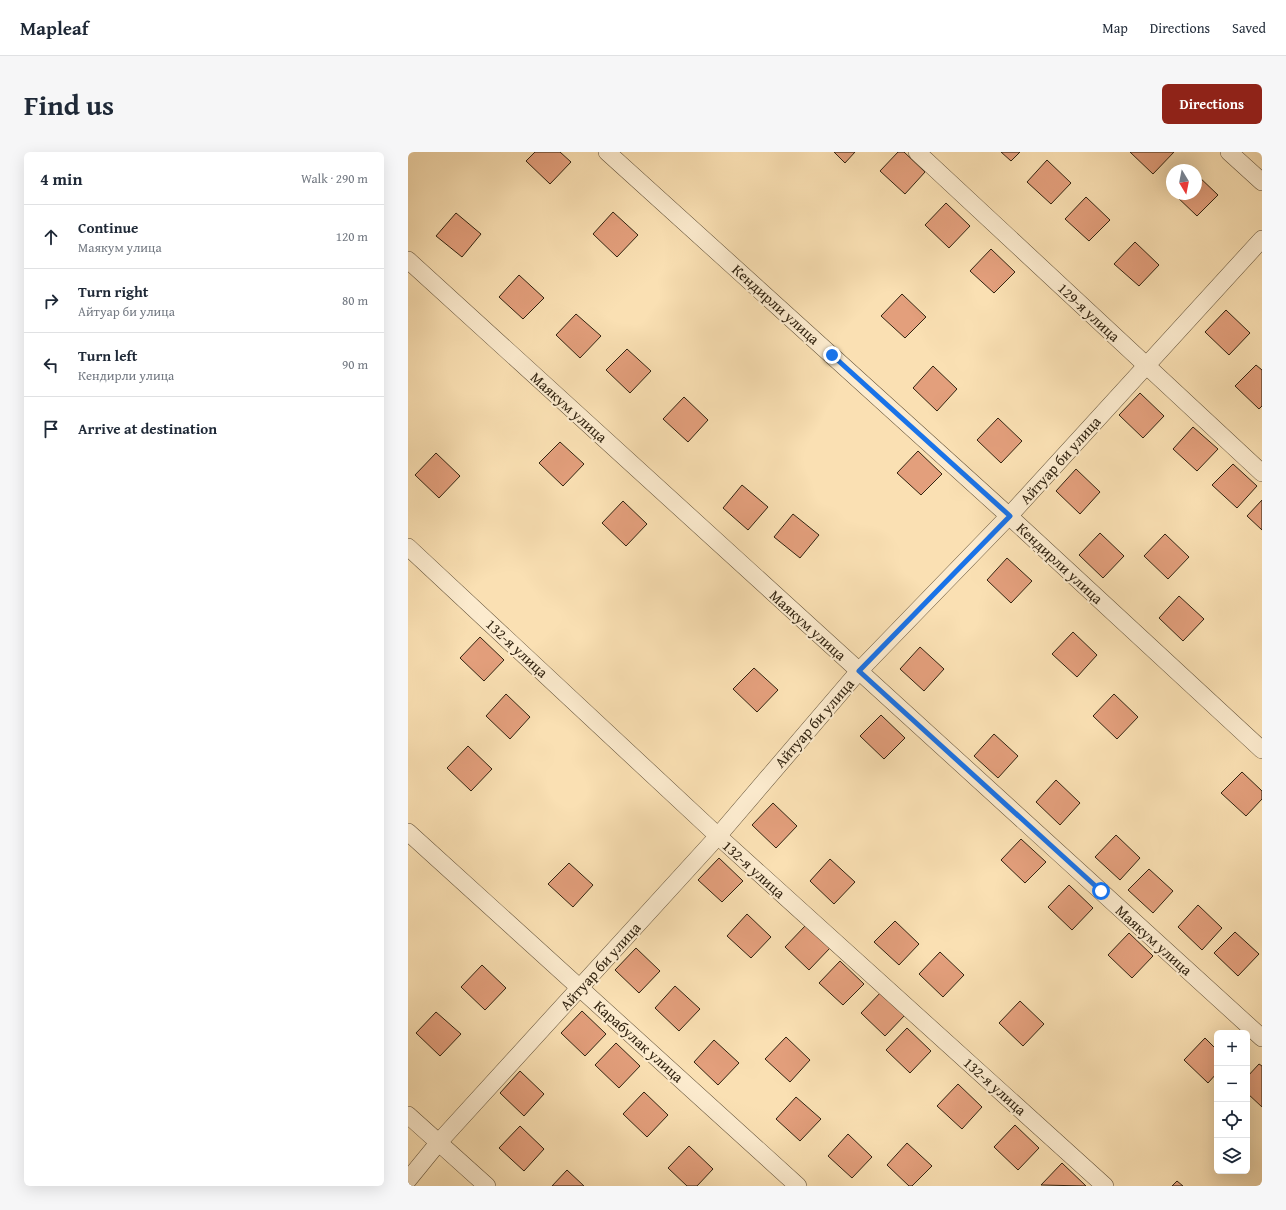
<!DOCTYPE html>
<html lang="en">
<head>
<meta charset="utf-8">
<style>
  :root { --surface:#fff; --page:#f6f6f7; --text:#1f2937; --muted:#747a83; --line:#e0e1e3; --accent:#8f2418 }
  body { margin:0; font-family:"Gentium Book Plus",serif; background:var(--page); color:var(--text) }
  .controls { position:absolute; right:12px; bottom:12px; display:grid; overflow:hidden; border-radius:6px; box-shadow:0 4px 16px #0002 }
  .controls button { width:36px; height:36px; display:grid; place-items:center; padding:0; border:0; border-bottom:1px solid var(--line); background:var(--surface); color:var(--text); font:20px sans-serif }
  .compass { position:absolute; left:758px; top:12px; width:36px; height:36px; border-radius:50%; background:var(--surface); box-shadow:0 4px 16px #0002; rotate:170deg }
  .stop { position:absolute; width:12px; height:12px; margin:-9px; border:3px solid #1a73e8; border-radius:50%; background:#fff }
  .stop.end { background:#1a73e8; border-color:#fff; box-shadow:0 1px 4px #0008 }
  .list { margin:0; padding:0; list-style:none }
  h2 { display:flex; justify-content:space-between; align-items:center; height:52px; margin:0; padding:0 16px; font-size:17px }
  h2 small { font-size:13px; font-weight:400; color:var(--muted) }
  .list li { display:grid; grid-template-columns:26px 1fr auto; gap:12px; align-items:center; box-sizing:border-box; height:64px; padding:0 16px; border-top:1px solid var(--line) }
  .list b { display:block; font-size:15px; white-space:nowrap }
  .list p { margin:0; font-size:13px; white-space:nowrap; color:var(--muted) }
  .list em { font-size:13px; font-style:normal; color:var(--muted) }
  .icon { flex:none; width:22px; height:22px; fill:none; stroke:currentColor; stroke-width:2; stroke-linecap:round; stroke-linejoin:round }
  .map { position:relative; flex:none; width:854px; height:1034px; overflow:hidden; border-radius:6px }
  header { display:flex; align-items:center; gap:24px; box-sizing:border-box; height:56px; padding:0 20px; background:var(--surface); border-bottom:1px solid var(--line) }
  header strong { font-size:19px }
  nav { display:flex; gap:22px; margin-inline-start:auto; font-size:14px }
  .intro { display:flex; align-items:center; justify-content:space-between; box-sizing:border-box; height:96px; padding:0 24px }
  h1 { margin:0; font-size:28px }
  .button { padding:10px 18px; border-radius:6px; background:var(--accent); color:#fff; font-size:14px; font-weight:700 }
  main { display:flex; gap:24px; padding:0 24px }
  aside { flex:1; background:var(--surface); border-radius:6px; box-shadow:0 4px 16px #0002 }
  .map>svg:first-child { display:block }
</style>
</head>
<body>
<header>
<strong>Mapleaf</strong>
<nav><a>Map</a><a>Directions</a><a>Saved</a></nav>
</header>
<div class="intro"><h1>Find us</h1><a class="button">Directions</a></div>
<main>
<aside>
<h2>4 min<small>Walk · 290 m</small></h2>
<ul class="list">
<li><svg class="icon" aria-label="ahead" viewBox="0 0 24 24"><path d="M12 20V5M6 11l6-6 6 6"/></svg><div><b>Continue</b><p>Маякум улица</p></div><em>120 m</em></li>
<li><svg class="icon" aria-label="right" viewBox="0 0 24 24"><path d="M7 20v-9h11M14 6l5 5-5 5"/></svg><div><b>Turn right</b><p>Айтуар би улица</p></div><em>80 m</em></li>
<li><svg class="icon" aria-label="left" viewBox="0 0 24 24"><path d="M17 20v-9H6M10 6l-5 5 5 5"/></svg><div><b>Turn left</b><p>Кендирли улица</p></div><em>90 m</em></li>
<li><svg class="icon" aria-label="arrive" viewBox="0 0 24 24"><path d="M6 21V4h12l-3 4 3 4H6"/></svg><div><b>Arrive at destination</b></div></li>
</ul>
</aside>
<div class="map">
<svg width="854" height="1034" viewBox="0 0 854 1034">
  <rect width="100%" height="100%" fill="#fae0b3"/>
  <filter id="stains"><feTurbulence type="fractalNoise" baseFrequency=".005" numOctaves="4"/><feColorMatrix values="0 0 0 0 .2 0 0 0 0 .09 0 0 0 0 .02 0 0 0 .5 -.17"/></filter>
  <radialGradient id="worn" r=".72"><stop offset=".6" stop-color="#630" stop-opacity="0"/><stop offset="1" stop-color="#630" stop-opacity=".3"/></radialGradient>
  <g fill="#e39f7c" stroke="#312310">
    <polygon points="127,0 152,0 163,10 142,32 118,9"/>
    <polygon points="426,0 447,0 437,11"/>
    <polygon points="490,0 496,0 517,20 497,42 472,19"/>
    <polygon points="593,0 612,0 603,9"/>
    <polygon points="722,0 766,0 745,22"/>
    <polygon points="639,8 663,31 643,52 619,30"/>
    <polygon points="788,22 810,43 789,64 766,42 788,42"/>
    <polygon points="678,45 702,68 681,89 657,67"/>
    <polygon points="538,51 562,74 541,96 517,73"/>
    <polygon points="205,60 230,83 209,105 185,82"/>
    <polygon points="48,61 73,82 54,105 28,84"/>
    <polygon points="727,90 751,113 731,134 706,112"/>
    <polygon points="583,97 607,120 586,141 562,119"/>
    <polygon points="111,123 136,146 115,167 91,145"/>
    <polygon points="494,142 518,165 497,186 473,164"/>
    <polygon points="818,158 842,181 821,203 797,180"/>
    <polygon points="168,162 193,184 172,206 148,183"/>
    <polygon points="219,197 243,219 222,241 198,218"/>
    <polygon points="848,213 854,218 854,254 851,257 827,234"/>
    <polygon points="525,214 549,237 529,259 505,236"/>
    <polygon points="732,241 756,264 735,286 711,263"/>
    <polygon points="276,245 300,268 280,290 255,267"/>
    <polygon points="590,266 614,289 593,311 569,288"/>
    <polygon points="785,275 810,297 789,319 765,297"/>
    <polygon points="152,290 176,312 155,334 131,311"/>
    <polygon points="510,299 534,322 513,343 489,321"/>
    <polygon points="28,301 52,324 31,346 7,323"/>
    <polygon points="825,312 849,334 829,356 804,333"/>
    <polygon points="668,317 692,340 672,362 648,339"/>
    <polygon points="334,333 360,355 340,378 315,356"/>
    <polygon points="854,348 854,378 839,364"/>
    <polygon points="215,349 239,372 218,394 194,371"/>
    <polygon points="385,362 411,383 392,406 366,385"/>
    <polygon points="692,381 716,404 695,426 671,403"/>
    <polygon points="757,382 781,405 760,427 736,404"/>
    <polygon points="599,406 624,429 603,451 579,428"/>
    <polygon points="771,444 796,467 775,489 751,466"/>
    <polygon points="665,480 689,503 669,525 644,502"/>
    <polygon points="72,485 96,508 76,529 52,506"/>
    <polygon points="512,495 536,517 516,539 492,517"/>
    <polygon points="346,516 370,538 349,560 325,537"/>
    <polygon points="98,542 122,565 102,587 78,564"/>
    <polygon points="706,542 730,565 709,587 685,564"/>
    <polygon points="473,563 497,586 476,607 452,584"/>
    <polygon points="586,582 610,604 590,626 566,604"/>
    <polygon points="60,594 84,617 63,639 39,616"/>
    <polygon points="834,620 854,639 854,647 838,664 813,641"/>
    <polygon points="648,628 672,651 652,673 628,650"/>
    <polygon points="365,651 389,674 368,696 344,673"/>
    <polygon points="708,683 732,706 712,728 687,705"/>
    <polygon points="613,687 638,710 617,731 593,708"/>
    <polygon points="311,706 335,729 314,750 290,728"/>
    <polygon points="422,707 447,730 426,752 402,729"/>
    <polygon points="161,711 185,733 165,755 140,732"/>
    <polygon points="741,717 765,739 745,761 720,738"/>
    <polygon points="661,733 685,756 664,778 640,755"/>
    <polygon points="790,753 814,776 794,798 770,775"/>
    <polygon points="339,762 363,785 343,806 319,784"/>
    <polygon points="487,769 511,792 491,813 466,790"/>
    <polygon points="397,774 422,796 401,818 377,795"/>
    <polygon points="827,780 851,802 830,824 806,801"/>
    <polygon points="721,781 745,804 724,826 700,803"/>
    <polygon points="228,796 252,819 231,841 207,818"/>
    <polygon points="532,800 556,823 535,845 511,822"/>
    <polygon points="432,809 456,832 435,853 411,831"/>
    <polygon points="74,813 98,836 77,858 53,835"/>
    <polygon points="267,834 292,857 271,879 247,856"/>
    <polygon points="474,839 498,862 477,884 453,861"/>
    <polygon points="612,849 636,872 615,894 591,871"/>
    <polygon points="174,859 198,882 177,904 153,881"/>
    <polygon points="28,860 53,882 32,904 8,881"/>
    <polygon points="499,876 523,899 502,921 478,898"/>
    <polygon points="378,885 402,908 382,930 357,907"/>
    <polygon points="797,886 809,898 809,921 800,931 776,908"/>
    <polygon points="306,888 331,911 310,933 286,910"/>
    <polygon points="208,891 232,914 211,936 187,913"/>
    <polygon points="851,912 854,914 854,955 839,941 839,925"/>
    <polygon points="112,919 136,942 116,964 92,941"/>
    <polygon points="550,932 574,955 554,977 529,954"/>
    <polygon points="236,940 260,963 239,985 215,962"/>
    <polygon points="388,945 413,967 392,989 368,967"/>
    <polygon points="607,973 631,996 610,1018 586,995"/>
    <polygon points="112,974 136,997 116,1019 91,996"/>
    <polygon points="440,982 464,1005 444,1026 420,1004"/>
    <polygon points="499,991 524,1014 504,1034 501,1034 479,1013"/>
    <polygon points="281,994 305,1017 289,1034 279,1034 260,1016"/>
    <polygon points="654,1011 678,1034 633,1033"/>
    <polygon points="159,1018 176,1034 144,1034"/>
    <polygon points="769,1029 775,1034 764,1034"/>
  </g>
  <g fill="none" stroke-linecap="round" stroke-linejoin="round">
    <defs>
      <g id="minor">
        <polyline points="199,0 601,364 854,598"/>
        <polyline points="509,0 854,321"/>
        <polyline points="821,0 854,30"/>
        <polyline points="0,108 854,886"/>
        <polyline points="0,395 310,684 697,1034"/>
        <polyline points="0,680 390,1034"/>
        <polyline points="0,963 79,1034"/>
        <polyline points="0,1028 31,990 310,684 451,519 601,364 854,87"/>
      </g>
    </defs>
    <use href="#minor" stroke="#635239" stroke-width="18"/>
    <use href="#minor" stroke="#fcebce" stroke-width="17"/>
  </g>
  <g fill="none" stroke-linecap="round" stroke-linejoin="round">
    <polyline stroke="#1a73e8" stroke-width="5" points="424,203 602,364 451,519 693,739"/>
  </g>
  <g text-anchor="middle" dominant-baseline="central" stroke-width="4" stroke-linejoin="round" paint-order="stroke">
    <g font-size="15" fill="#312310" stroke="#fcebce">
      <text transform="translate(368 152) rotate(42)">Кендирли улица</text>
      <text transform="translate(681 160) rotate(43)">129-я улица</text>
      <text transform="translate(161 255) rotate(42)">Маякум улица</text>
      <text transform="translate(652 308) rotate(-48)">Айтуар би улица</text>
      <text transform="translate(652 411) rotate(43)">Кендирли улица</text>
      <text transform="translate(400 473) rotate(42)">Маякум улица</text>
      <text transform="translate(109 496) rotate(43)">132-я улица</text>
      <text transform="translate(406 571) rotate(-49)">Айтуар би улица</text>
      <text transform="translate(346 717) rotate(42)">132-я улица</text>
      <text transform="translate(746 788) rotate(42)">Маякум улица</text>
      <text transform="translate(192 814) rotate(-48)">Айтуар би улица</text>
      <text transform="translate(231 889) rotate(42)">Карабулак улица</text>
      <text transform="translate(587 934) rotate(42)">132-я улица</text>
    </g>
  </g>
  <rect width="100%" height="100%" filter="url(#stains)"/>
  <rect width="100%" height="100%" fill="url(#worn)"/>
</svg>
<div class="controls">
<button>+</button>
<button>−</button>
<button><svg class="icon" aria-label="locate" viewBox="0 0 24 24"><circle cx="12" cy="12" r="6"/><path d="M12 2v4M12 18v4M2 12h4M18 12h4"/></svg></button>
<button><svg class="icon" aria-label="layers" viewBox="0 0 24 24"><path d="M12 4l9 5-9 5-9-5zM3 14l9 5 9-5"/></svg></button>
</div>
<svg class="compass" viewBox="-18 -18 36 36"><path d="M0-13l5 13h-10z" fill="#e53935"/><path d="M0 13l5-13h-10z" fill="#747a83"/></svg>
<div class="stop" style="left:693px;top:739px"></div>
<div class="stop end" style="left:424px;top:203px"></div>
</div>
</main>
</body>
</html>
